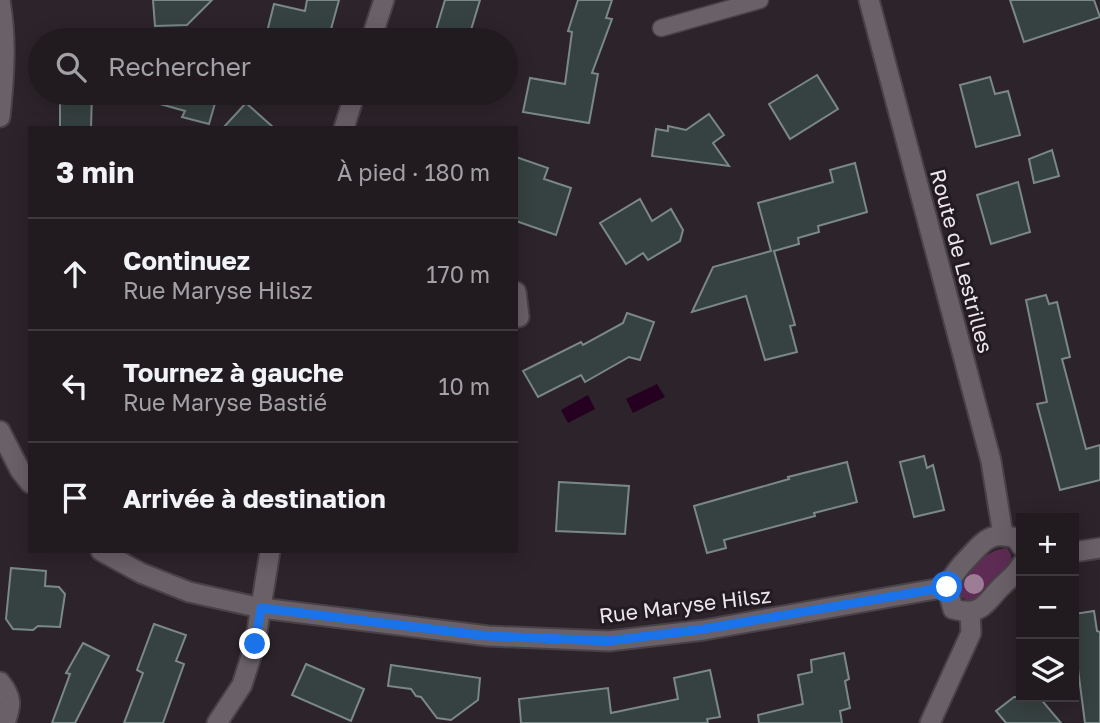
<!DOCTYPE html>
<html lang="fr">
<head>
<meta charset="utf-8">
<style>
  :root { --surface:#211b20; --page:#292429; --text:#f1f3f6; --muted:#a2a1a5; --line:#3e393e }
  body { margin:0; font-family:"Golos Text",sans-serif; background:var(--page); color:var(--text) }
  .controls { position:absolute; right:21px; bottom:21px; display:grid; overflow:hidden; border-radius:0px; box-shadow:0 4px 18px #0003 }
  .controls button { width:63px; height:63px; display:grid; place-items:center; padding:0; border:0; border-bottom:2px solid var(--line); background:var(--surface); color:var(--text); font:35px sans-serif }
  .stop { position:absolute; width:21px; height:21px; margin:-16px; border:5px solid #1a73e8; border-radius:50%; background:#fff }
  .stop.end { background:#1a73e8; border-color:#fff; box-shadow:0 2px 7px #0008 }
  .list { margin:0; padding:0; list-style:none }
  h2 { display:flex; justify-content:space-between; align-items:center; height:91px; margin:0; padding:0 28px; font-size:30px }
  h2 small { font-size:23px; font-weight:400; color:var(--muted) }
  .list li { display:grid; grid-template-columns:46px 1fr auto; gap:21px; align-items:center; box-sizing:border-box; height:112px; padding:0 28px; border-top:2px solid var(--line) }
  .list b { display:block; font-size:26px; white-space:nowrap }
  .list p { margin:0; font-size:23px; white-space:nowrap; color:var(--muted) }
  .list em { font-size:23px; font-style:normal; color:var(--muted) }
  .icon { flex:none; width:38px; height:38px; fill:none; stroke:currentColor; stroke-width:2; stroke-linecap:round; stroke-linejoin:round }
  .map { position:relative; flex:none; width:1100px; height:723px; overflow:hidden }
  .search { position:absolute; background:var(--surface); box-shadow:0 4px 18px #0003; left:28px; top:28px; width:490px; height:77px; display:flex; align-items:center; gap:18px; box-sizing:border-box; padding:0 24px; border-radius:38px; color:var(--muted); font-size:26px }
  .panel { position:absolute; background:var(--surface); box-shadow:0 4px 18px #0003; left:28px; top:126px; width:490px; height:427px; border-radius:0px }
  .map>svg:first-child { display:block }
</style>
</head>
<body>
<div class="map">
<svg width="1100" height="723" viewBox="0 0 1100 723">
  <rect width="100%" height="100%" fill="#2c242a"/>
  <path fill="#5d2b53" d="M 1007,548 L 1011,554 L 1011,564 C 1006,569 999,573 994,579 C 985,588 984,599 970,602 L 961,597 L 957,592 C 963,573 986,549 1007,548 Z"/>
  <g fill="#250020">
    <polygon points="657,384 665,397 633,413 626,399"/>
    <polygon points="588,395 595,409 568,423 561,410"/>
  </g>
  <g fill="#364241" stroke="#7b8888" stroke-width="2">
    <polygon points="153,0 212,0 187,25 155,26"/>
    <polygon points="307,0 339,0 328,40 265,40 274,4 305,11"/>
    <polygon points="445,0 480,0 468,40 433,40"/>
    <polygon points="578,0 612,0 606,18 612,19 592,73 598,74 589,123 523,112 530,78 565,84 572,32 568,31"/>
    <polygon points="1010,0 1094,0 1100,17 1024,42"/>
    <polygon points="817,75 838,109 790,139 769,104"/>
    <polygon points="990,77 995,94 1008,91 1020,135 976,147 960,85"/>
    <polygon points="60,93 92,93 91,128 60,128"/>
    <polygon points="143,93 218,93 209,124 182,117 185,111 142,99"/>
    <polygon points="246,103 274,128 223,128"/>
    <polygon points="709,114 724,135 713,143 729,166 652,156 656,129 668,131 668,126 686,130"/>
    <polygon points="1052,150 1059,176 1034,183 1029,159"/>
    <polygon points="516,157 548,168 544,179 571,188 556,235 516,221"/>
    <polygon points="855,163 867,212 818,226 819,232 798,238 799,244 774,251 795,325 790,326 797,352 765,360 746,296 692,312 713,267 771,251 758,203 833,182 830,170"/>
    <polygon points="1018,182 1030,232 991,244 977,195"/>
    <polygon points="640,199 652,221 671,209 683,230 680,241 648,260 643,253 626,264 600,223"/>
    <polygon points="1046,295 1049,304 1057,302 1070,357 1062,359 1086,449 1100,445 1100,480 1060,490 1037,404 1047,402 1026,300"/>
    <polygon points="627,313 654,322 640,360 629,357 585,382 581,375 538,397 523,371 581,342 583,345 623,323"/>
    <polygon points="924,456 927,468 933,465 944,510 914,517 900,462"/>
    <polygon points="847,462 857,502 814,513 815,516 724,540 726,548 707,553 694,506 789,479 788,477"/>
    <polygon points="559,482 629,486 625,534 556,531"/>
    <polygon points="11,568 46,571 45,586 59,587 65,594 60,627 38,626 33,630 13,629 6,619"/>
    <polygon points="1094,611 1097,631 1100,632 1100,723 1085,723 1076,654 1074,654 1074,614"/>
    <polygon points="154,624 186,635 176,661 184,664 163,723 124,723 143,673 137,670"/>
    <polygon points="83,643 109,656 75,723 52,723 70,674 66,673"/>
    <polygon points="844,653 849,679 845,681 850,708 840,711 842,723 759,723 758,715 803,704 798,675 812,672 811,660"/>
    <polygon points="306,664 364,689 351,721 292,695"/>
    <polygon points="391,665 480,678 478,700 451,720 437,718 421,697 416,696 411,689 388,686"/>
    <polygon points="710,670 720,717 707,719 708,723 521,723 519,699 608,688 611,713 678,699 674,678"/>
    <polygon points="1014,697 1039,697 1061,723 1006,723 996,711"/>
  </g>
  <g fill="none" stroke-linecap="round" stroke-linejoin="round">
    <defs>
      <polyline id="service" points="661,28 760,0"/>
      <g id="minor">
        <path d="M 0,1 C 7,40 4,78 0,117"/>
        <polyline points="371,40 384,0"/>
        <polyline points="344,128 355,93"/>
        <polyline points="516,292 519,317"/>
        <polyline points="0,431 20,470 30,483"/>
        <polyline points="101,551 141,573 189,592 261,608 488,636 609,641 704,630 947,587"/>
        <polyline points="1074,552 1100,548"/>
        <path d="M 0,682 C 13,698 11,706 5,723"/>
        <polyline points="217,723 242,685 255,644 270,551"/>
      </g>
      <g id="tertiary">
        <polyline points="869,0 991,461 1003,535"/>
        <path d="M 1021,546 L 1016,538 C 989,531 984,541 967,559 C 958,568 953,575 947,587 L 953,609 C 983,617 984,603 1003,585 C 1010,578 1016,574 1021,565"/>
        <polyline points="930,723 971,633 970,613"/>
      </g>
    </defs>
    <use href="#service" stroke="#484247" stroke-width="19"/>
    <use href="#minor" stroke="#484247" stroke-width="23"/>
    <use href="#tertiary" stroke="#484247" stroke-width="23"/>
    <use href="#service" stroke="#6a6168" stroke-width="16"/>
    <use href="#minor" stroke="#6a6168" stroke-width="19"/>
    <use href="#tertiary" stroke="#6a6168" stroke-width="19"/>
  </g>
  <circle fill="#9d7c95" cx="974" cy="584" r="10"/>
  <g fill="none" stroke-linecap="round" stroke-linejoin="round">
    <polyline stroke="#1a73e8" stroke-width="9" points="255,644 261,608 488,636 609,641 704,629 947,587"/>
  </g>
  <g text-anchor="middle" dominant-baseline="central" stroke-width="6" stroke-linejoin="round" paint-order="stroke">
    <g font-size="21" fill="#ece7eb" stroke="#221b21">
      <text transform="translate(962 261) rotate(75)">Route de Lestrilles</text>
      <text transform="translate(685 605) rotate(-7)">Rue Maryse Hilsz</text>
    </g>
  </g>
</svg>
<div class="controls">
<button>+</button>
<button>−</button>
<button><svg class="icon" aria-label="layers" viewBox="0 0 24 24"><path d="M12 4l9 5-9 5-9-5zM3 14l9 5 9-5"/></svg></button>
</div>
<div class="stop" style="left:947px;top:587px"></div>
<div class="stop end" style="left:255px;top:644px"></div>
<div class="search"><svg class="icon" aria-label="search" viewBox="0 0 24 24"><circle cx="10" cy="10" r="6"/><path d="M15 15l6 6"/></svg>Rechercher</div>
<section class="panel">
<h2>3 min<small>À pied · 180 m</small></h2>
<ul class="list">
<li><svg class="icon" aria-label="ahead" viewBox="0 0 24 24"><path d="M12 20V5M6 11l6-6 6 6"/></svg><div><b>Continuez</b><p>Rue Maryse Hilsz</p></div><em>170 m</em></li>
<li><svg class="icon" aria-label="left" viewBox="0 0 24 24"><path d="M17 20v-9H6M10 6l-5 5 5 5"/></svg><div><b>Tournez à gauche</b><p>Rue Maryse Bastié</p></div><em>10 m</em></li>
<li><svg class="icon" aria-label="arrive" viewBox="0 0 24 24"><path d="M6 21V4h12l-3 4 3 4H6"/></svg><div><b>Arrivée à destination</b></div></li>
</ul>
</section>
</div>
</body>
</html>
